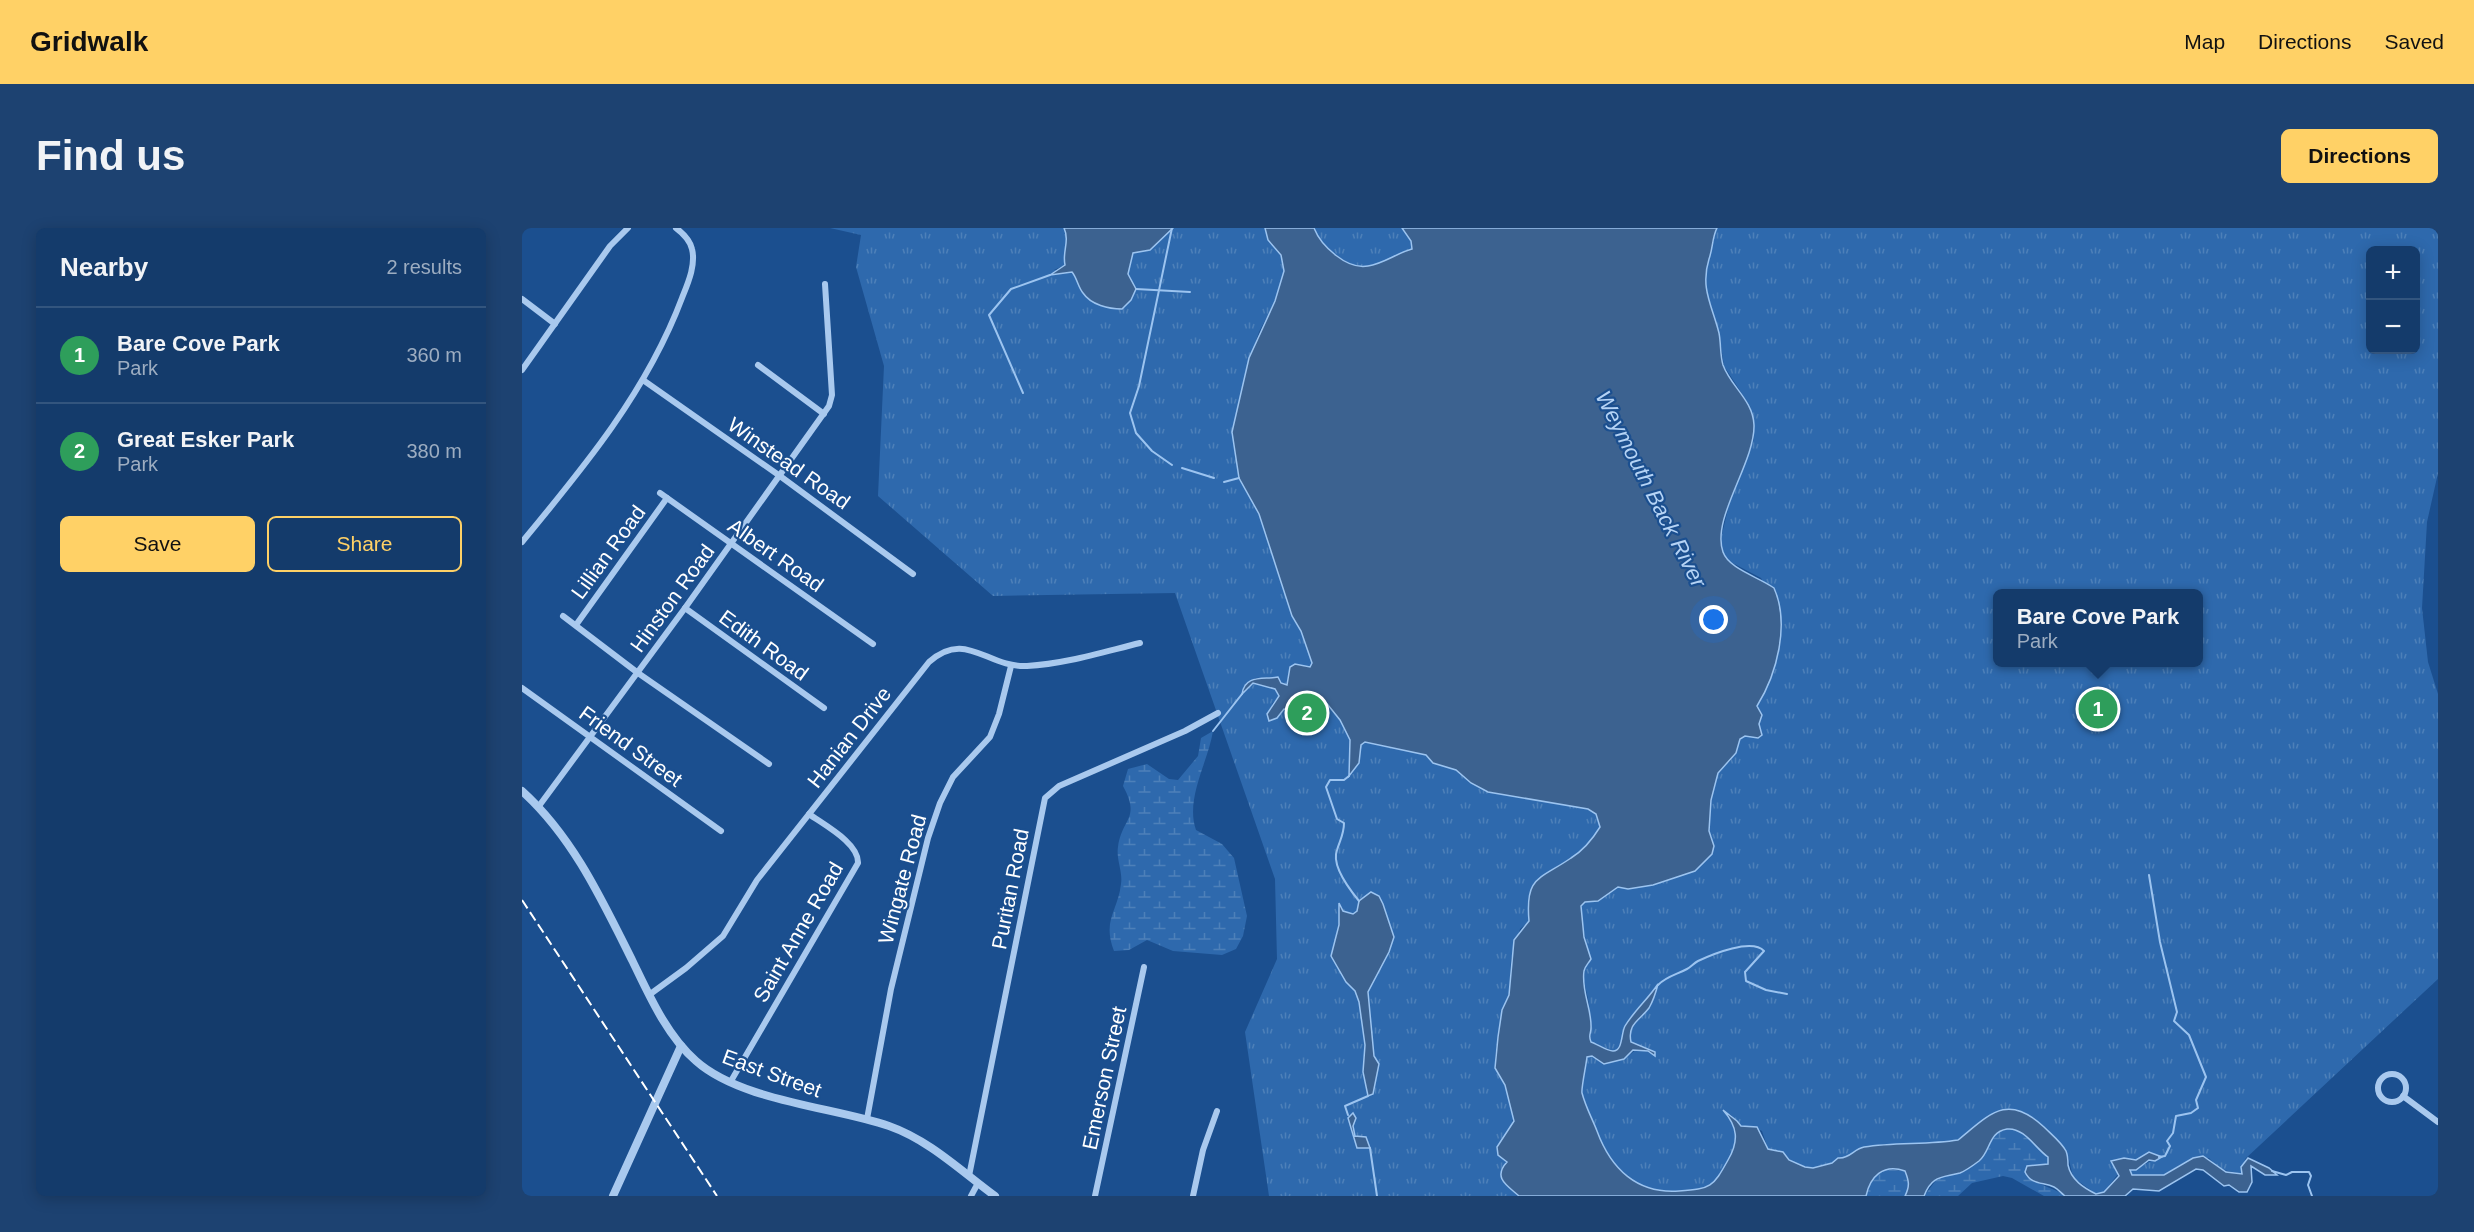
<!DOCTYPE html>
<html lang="en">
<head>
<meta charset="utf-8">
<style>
  :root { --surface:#143b6b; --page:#1d4271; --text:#f1f3f6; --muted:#9dadc1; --line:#33557e; --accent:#ffd166 }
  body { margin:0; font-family:Helvetica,sans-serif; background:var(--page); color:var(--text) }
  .controls { position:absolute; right:18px; top:18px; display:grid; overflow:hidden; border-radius:9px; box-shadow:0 3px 15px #0003 }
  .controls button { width:54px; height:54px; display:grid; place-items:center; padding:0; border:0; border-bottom:2px solid var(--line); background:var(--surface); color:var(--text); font:30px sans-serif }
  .you { position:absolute; left:1192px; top:392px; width:21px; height:21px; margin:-15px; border:4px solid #fff; border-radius:50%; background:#1a73e8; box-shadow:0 0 0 9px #1a73e833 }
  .badge { display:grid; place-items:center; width:39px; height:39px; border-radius:50%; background:var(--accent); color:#fff; font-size:20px; font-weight:700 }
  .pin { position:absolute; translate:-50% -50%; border:3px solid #fff; box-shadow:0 2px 6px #0006 }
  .popup { position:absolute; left:1471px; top:361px; width:210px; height:78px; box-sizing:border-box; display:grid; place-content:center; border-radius:9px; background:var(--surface); filter:drop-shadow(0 2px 4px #0005); font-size:20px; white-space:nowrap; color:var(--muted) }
  .popup b { font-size:22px; color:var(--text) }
  .popup::after { content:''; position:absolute; left:50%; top:100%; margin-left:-12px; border:12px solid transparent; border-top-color:var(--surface) }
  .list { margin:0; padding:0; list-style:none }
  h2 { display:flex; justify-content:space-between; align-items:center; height:78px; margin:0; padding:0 24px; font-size:26px }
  h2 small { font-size:20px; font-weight:400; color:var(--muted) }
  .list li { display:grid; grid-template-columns:39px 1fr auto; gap:18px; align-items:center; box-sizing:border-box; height:96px; padding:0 24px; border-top:2px solid var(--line) }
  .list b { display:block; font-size:22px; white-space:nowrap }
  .list p { margin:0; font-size:20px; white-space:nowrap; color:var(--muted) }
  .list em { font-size:20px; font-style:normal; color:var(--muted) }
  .actions { display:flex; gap:12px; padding:18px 24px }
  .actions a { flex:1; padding:14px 0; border:2px solid var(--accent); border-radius:9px; text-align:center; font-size:21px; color:var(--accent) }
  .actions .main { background:var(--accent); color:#111 }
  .map { position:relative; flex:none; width:1916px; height:968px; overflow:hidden; border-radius:9px }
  header { display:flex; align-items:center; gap:36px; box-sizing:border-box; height:84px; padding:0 30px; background:var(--accent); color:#111 }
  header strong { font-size:28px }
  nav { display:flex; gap:33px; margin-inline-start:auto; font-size:21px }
  .intro { display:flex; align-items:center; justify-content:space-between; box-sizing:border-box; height:144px; padding:0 36px }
  h1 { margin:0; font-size:42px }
  .button { padding:15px 27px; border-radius:9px; background:var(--accent); color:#111; font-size:21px; font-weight:700 }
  main { display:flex; gap:36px; padding:0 36px }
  aside { flex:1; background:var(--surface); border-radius:9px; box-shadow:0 3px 15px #0003 }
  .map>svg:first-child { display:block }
</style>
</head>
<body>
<header>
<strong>Gridwalk</strong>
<nav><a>Map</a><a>Directions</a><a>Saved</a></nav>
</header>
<div class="intro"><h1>Find us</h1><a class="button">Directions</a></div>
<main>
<aside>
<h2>Nearby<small>2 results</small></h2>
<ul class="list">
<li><span class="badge" style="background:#2e9e5b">1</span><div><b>Bare Cove Park</b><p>Park</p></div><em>360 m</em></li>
<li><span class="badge" style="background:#2e9e5b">2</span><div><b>Great Esker Park</b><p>Park</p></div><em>380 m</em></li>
</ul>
<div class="actions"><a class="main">Save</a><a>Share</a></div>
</aside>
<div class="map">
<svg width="1916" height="968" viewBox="0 0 1916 968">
  <defs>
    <pattern id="wetland-marsh" width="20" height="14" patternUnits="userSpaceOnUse" patternTransform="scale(1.5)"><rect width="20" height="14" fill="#2e69ad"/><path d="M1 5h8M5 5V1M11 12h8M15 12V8" fill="none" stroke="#4d80b9"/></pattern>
    <pattern id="park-tufts" width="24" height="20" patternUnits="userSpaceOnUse" patternTransform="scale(1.5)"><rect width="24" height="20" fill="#2e69ad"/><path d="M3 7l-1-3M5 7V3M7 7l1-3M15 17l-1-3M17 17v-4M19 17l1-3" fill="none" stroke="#4d80b9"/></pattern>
  </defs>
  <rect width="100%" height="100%" fill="#1b4f8f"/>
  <g fill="url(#wetland-marsh)">
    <path d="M 691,503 C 686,534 663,571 674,602 L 700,616 L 712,630 L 725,688 L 721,708 L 714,721 L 700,727 L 651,723 L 625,712 L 607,722 L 592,723 C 580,692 596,683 599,656 C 601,644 594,631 596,619 C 600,590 619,591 601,558 L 606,541 L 625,536 L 647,551 L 656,552 L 676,528 L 679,510 Z"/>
    <path d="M 1486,901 L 1499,904 L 1526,929 L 1526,936 L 1516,939 L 1511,952 C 1522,959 1532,960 1543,968 L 1522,968 L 1490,950 L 1481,948 L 1450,955 L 1436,968 L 1402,968 L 1415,951 L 1427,945 L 1440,944 L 1459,929 L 1476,903 Z"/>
    <polygon points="1363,941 1383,943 1388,958 1383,968 1344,968 1352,947"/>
  </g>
  <g fill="url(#park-tufts)" fill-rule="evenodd">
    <path d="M 308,0 L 542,0 C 548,13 540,24 543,37 L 532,42 L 550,44 C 555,50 556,59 561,65 C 569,77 587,81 600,81 L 611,68 L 606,46 L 611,25 L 628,22 L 651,0 L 743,0 L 746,12 L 759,26 L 762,43 L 753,73 L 737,104 L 725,139 L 710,204 L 717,250 L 737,286 L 770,388 L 779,403 L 790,435 L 788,439 L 781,438 L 765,458 L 759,455 L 756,449 L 733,450 L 723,464 L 731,455 L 753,461 L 757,468 L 750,476 L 755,490 L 762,481 L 783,483 L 797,472 L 802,472 L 818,492 L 828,512 L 827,547 L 837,535 L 839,517 L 842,514 L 904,527 L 911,535 L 935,542 L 949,555 L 966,564 L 1066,581 L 1074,586 L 1079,599 C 1070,611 1062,622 1049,630 C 1017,652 1003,648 1007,693 L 998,701 L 989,731 L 987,767 L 980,782 L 973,829 L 973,840 L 983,857 L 992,886 L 982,930 L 994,964 L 997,968 L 747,968 L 723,804 L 755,731 L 753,651 L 653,365 L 471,368 L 356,268 L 362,138 L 334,39 L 339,7 Z"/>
    <path d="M 792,0 L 880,0 L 889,13 L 890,22 C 875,25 861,36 847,38 C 826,42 799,18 792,0 Z"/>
    <path d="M 1195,0 L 1916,0 L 1916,245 L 1905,294 L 1900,380 L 1906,434 L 1916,466 L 1916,751 L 1723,931 L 1720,946 L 1697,941 L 1687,930 L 1659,936 L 1642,947 L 1610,947 L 1607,942 C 1620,940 1627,932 1639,929 L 1627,924 L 1614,932 L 1606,933 L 1582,964 L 1574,966 L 1552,950 C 1548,941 1548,931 1544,923 C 1539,914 1530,907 1522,899 C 1486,866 1466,887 1436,912 C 1405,917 1374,914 1342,919 C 1332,921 1327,931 1316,930 L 1310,935 L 1291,940 L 1283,939 L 1267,932 L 1261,924 L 1246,921 L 1240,903 L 1230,898 L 1219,898 L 1209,887 L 1202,884 C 1215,898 1218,913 1208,930 C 1190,959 1192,961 1155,963 C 1113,966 1089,939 1075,903 C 1070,889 1063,879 1060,865 C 1059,861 1064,837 1065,829 L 1070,828 L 1077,833 C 1083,832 1096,834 1102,830 C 1117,822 1113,816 1133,828 L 1109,814 C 1106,799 1113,794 1123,785 C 1130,779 1133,767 1135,759 L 1110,787 L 1095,822 L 1091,823 L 1069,814 L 1067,775 L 1062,753 L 1063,738 L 1067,735 C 1066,715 1059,698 1059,678 L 1063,674 L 1076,673 L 1096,659 L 1133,654 L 1173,643 L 1190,610 L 1187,603 L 1189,572 L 1196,545 L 1209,532 L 1218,511 L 1237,496 L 1235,478 L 1247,455 L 1259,410 L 1258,384 L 1239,350 L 1205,332 L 1200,323 L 1200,306 L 1208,273 L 1232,211 L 1232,195 L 1228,178 L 1202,138 L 1198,110 L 1184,60 L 1183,43 ZM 1848,22 L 1894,22 L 1894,122 L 1848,122 ZM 1476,366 L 1676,366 L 1676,434 L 1476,434 Z"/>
  </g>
  <g fill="#3c6290" stroke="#9cc4f0" stroke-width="1.5">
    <path d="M 542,0 L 651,0 L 628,22 L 611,25 L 606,46 L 614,61 L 609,72 L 600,81 C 587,81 569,77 561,65 C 556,59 555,50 550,44 L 528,47 L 543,37 C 540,24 548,13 542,0 Z"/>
    <path d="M 743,0 L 792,0 C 799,18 825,42 846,38 C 861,36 875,25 890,21 L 889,13 L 880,0 L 1195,0 C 1190,10 1191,20 1187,31 C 1178,60 1190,77 1197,105 C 1199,115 1198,127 1201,137 C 1209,159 1231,172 1232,197 C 1233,235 1189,290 1201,324 C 1207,341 1237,349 1252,360 C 1268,396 1255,446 1235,478 L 1240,487 L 1237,496 L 1240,507 L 1236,510 L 1223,508 L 1218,511 L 1214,525 L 1196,545 L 1189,572 L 1187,603 L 1192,618 L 1190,626 L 1173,643 L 1131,657 L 1106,661 L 1096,659 L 1076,673 L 1063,674 L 1059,678 L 1062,709 L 1069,731 C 1066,736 1063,738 1062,743 C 1059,763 1070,781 1069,800 C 1069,806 1066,807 1069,814 C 1075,816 1085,823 1091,823 C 1101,823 1099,805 1103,798 C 1112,783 1126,771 1136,756 C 1134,764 1131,773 1127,780 C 1118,792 1105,796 1109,814 L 1133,824 L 1133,828 L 1126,823 L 1111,822 L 1102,831 L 1082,836 L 1070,828 L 1065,829 C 1064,838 1059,861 1060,865 C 1064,880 1070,890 1075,903 C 1089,941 1115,966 1157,963 C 1189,961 1191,959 1206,932 C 1217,913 1216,899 1201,882 L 1215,893 L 1219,898 L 1235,899 L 1246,921 L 1261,924 L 1267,932 L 1283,939 L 1291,940 L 1310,935 L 1316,930 C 1327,931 1332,921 1342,919 C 1374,914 1405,917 1436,912 C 1467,887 1485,864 1522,899 C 1530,907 1539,914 1544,923 C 1546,928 1546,932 1546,937 C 1549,952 1562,960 1574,966 L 1582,964 L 1597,948 L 1589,933 L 1602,930 L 1614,932 L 1627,924 L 1640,929 L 1633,933 L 1627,932 L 1614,942 L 1608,942 L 1610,947 L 1642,947 L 1671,930 L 1681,928 L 1704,944 L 1720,946 L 1719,939 L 1726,930 L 1747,940 L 1755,947 L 1743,947 L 1729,938 L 1730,954 L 1725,964 L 1717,964 L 1707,957 L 1702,958 L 1681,942 L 1674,941 L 1637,963 L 1611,961 L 1603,968 L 1543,968 C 1539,965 1536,961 1532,959 C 1521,954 1509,957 1503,944 L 1505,938 L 1526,936 L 1526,929 C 1514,921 1502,899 1485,901 C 1466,904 1469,923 1457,933 C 1453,936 1443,943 1438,945 C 1420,950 1410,947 1402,968 L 1383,968 C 1388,958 1387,953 1383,943 C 1361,935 1348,949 1344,968 L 997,968 C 986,958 970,950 985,934 L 976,927 L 975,919 L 992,893 L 983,857 L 973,840 L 976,809 L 980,782 L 987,767 L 992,712 L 1007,693 C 1003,648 1017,652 1049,630 C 1062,622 1070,612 1078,599 L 1074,586 L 1066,581 L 966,564 L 949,555 L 934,542 L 911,535 L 904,527 L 843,514 L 839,517 L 837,535 L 827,548 L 828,512 L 818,492 L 802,472 L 797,472 L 783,483 L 762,481 L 755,490 L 747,493 L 745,486 L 757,468 L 753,461 L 731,455 L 720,466 C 723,446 742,452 756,449 L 759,455 L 765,457 L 768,439 L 773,436 L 788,439 L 790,435 L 779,403 L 770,388 L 737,286 L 717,250 L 710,204 L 727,130 L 753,73 L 762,43 L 759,27 L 746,12 Z"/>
    <polygon points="849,664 857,668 861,676 872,709 867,724 846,764 852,828 857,836 851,866 846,868 841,844 843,817 837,774 833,763 824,754 809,728 817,697 817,675 821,683 831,686 835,683 837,673"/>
    <polygon points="831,885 834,890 831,898 833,908 844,909 848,920 835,920 826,890"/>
  </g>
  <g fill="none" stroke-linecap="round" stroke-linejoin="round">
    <g stroke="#9cc4f0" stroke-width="2">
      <polyline points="614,61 668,64"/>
      <polyline points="501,165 467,87 489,61 528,47"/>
      <polyline points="650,237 630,223 614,205 608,185 617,158 650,0"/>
      <polyline points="660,240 692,250"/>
      <polyline points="702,254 717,250"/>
      <polyline points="691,503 720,466"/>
      <path d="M 827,548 L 822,552 L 808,552 L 804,559 L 815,591 L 822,595 C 822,606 818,612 815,622 C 809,637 828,662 837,673"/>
      <polyline points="1627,647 1638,714 1655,784 1652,793 1667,807 1684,849 1674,872 1676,880 1669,885 1654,888 1651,905 1645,913 1648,918 1643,928 1637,929"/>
      <path d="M 1136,757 C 1145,748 1154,747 1165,741 C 1169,739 1172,735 1176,733 C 1191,726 1230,710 1242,723 L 1223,744 L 1224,753 L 1244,762 L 1265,766"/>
      <polyline points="826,887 823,878 846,868"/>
      <polyline points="848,920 855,968"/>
      <polyline points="1750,943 1764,947 1770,944 1787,944 1789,948 1786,957 1790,968"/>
    </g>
    <g stroke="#a9c9ee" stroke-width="6">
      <polyline points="0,71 33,96"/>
      <polyline points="236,137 302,186"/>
      <polyline points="0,142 88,18 106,0"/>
      <polyline points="121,152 258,248 391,346"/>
      <polyline points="138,265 351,416"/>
      <path d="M 0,314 C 63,238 125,163 160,70 C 166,55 174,37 170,21 C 168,12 162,6 154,0"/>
      <polyline points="163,380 302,480"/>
      <polyline points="41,388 116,445 247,536"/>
      <polyline points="54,397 145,270"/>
      <polyline points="0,460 199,603"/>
      <polyline points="17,578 163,380 307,178 310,167 303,56"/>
      <path d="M 127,767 L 164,740 L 201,708 L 235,652 L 407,434 C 444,401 465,440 505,438 C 543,436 581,424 618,415"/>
      <circle cx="1870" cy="860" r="14"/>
      <path d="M 209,853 L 336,635 C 337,615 302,597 287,586"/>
      <polyline points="1881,868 1916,894"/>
      <polyline points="345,891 369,761 406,610 418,575 431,549 468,509 477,486 489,438"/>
      <polyline points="447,948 523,570 537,558 663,503 696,485"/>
      <polyline points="449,968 456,955"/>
      <polyline points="573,968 622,739"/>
      <polyline points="671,968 681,922 695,883"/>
    </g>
    <g stroke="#a9c9ee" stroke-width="8">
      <path d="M 0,563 C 51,609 80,672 111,734 C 127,767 145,808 174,833 C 219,873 311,879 367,898 C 407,912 439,943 473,968"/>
      <polyline points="91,968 159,818"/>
    </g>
    <polyline stroke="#fff" stroke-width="2" stroke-dasharray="10 4.5" stroke-linecap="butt" points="0,672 195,968"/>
  </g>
  <g text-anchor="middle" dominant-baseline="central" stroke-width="4.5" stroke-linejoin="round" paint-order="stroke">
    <g font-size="21" fill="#fff" stroke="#1b4f8f">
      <text transform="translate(267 235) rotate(35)">Winstead Road</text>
      <text transform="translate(86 324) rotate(-54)">Lillian Road</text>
      <text transform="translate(254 327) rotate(35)">Albert Road</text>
      <text transform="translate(150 370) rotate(-54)">Hinston Road</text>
      <text transform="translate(242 417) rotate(36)">Edith Road</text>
      <text transform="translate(327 509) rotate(-52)">Hanian Drive</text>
      <text transform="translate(109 518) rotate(36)">Friend Street</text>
      <text transform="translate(380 651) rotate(-75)">Wingate Road</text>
      <text transform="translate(488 661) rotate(-79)">Puritan Road</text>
      <text transform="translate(276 704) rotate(-60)">Saint Anne Road</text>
      <text transform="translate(250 845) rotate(20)">East Street</text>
      <text transform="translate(582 850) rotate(-78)">Emerson Street</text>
    </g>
    <g font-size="22" font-style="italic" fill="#b5d3f5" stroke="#1b4f8f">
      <text transform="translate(1129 261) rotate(63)">Weymouth Back River</text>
    </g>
  </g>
</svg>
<div class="controls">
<button>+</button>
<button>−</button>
</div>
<div class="you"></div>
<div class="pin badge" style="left:1576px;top:481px;background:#2e9e5b">1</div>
<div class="popup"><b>Bare Cove Park</b>Park</div>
<div class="pin badge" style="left:785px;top:485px;background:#2e9e5b">2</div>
</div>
</main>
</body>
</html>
